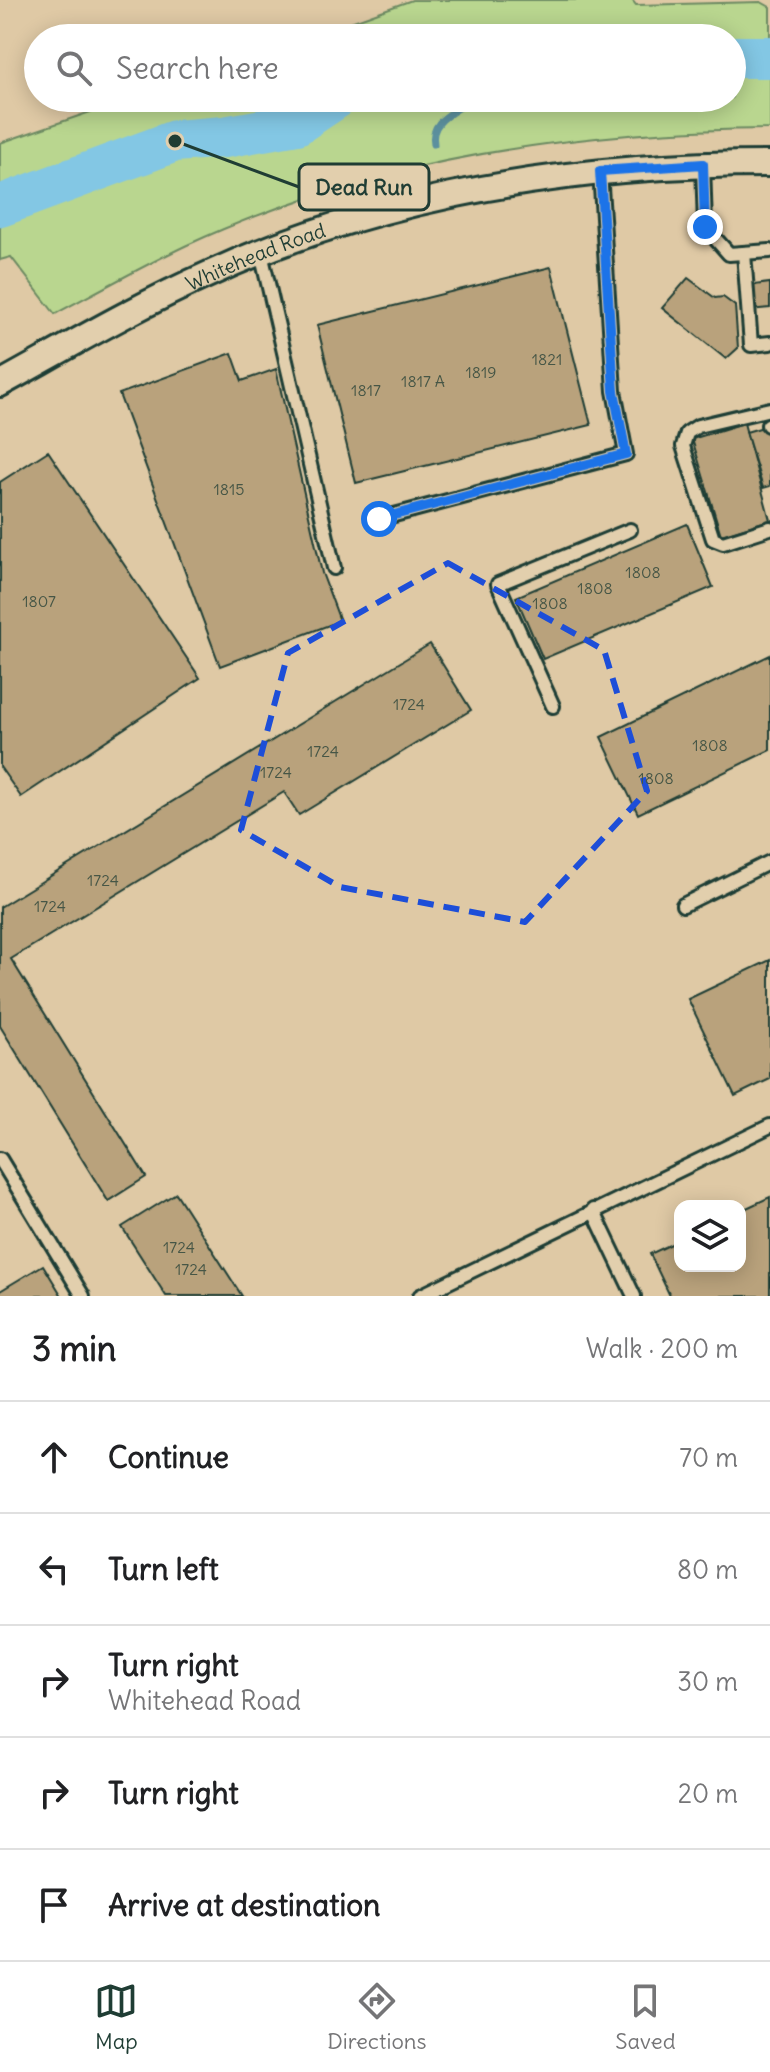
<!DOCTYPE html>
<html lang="en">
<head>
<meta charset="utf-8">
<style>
  :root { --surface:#fff; --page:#f2f2f2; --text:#202124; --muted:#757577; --line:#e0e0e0; --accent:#1f3d34 }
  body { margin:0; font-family:Delius,sans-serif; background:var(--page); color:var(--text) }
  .controls { position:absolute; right:24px; bottom:24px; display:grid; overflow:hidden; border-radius:16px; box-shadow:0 4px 20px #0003 }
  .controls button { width:72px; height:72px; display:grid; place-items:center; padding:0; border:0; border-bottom:2px solid var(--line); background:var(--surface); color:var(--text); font:40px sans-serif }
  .stop { position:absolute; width:24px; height:24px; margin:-18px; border:6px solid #1a73e8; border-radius:50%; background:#fff }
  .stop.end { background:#1a73e8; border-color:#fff; box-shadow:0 2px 8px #0008 }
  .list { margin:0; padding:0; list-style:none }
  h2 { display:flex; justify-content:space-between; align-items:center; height:104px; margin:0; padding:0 32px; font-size:34px }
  h2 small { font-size:26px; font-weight:400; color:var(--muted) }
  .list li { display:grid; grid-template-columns:52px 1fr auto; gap:24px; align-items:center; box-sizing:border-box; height:112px; padding:0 32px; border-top:2px solid var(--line) }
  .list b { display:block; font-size:30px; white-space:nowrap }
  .list p { margin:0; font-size:26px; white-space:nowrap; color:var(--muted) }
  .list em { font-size:26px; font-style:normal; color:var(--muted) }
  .icon { flex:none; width:44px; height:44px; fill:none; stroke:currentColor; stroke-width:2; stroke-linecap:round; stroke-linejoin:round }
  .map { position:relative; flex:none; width:770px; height:1296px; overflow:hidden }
  .search { position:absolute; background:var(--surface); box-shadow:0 4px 20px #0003; left:24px; right:24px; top:24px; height:88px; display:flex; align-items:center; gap:20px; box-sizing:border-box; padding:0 28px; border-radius:44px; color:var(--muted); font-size:30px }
  .sheet { height:664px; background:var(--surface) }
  nav { display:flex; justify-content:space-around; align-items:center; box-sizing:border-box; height:112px; border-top:2px solid var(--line); background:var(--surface); font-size:22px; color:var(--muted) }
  nav a { display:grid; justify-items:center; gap:4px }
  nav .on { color:var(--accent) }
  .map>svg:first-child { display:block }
</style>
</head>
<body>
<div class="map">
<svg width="770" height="1296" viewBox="0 0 770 1296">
  <rect width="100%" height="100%" fill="#dfc9a5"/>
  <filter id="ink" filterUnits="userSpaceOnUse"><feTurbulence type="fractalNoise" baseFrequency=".0125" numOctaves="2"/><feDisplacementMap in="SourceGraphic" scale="16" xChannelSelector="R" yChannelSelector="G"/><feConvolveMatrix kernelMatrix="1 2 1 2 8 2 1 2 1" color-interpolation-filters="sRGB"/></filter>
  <g filter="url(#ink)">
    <path fill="#b9d68f" stroke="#6c8a62" stroke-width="2" d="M 412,0 L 632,0 L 636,5 L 761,2 L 770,7 L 770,129 C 569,130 368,161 185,246 C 141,267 98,291 55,314 L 11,257 L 0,260 L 0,143 L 131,98 L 732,98 L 732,38 L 306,38 Z"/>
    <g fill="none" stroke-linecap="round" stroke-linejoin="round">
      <path stroke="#5b909e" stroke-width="7" d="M 434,144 C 429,119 457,112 473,98"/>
      <g stroke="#83c7e4" stroke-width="42">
        <polyline points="732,57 770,57"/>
        <polyline points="0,206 175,141 224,137 297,124 336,98"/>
      </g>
    </g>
    <g fill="#b9a27b" stroke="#1f3d34" stroke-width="2">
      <polygon points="551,267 591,425 356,483 317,325"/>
      <polygon points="688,278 715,298 723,297 735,306 738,348 726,359 662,308"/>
      <polygon points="770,283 770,308 749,310 746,286"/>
      <polygon points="232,353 242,381 276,369 322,573 340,621 220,666 119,394"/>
      <polygon points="744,423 770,520 721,535 692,439"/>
      <polygon points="770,425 770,486 763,488 746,432"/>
      <polygon points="48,451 200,678 21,797 0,767 0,482"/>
      <polygon points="687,524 713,587 543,659 516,597"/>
      <polygon points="430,644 471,710 299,815 284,792 11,959 146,1177 108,1201 0,1026 0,907"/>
      <polygon points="770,655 770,750 638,814 601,737"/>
      <polygon points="770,960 770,1079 735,1096 688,999"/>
      <polygon points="176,1193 242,1296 166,1296 122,1227"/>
      <polygon points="770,1197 770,1296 670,1296 650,1254 680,1240 680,1266 740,1266 740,1211"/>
      <polygon points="43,1265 62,1296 0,1296 0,1291"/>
    </g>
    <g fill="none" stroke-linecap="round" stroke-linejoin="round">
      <defs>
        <g id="lane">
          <polyline points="703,164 705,227 729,254 770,251"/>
          <polyline points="261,253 334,568"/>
          <polyline points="744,253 751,345 770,343"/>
          <polyline points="770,409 698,426 687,433 683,446 713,539 723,543 770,528"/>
          <polyline points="768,425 770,424"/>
          <polyline points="379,519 626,454 614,391 600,171"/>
          <polyline points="553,706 498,584 630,530"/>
          <polyline points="683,905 770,862"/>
          <polyline points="0,1159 83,1296"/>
          <polyline points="593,1210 634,1296"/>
          <polyline points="420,1296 770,1126"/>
        </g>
        <g id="street">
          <path id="s1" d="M 0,384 C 69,346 137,306 209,274 C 385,193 578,164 770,164"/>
        </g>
      </defs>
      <use href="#lane" stroke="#1f3d34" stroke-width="18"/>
      <use href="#street" stroke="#1f3d34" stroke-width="30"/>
      <use href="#lane" stroke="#e2cfad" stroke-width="12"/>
      <use href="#street" stroke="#e2cfad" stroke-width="24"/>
    </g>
  </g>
  <g fill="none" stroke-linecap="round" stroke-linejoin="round" filter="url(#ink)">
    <polyline stroke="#1a73e8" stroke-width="10" points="379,519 626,454 614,391 600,171 703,164 705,227"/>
  </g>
  <path fill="none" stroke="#1d4ed8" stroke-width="6" stroke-dasharray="16 10" stroke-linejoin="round" d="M 448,563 L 604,650 L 647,791 L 525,922 L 340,887 L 241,830 L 288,653 Z"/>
  <g text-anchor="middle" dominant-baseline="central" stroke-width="6" stroke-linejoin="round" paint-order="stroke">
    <g font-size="16" fill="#465646">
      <text x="547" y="359">1821</text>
      <text x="481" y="372">1819</text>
      <text x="423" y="381">1817 A</text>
      <text x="366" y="390">1817</text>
      <text x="229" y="489">1815</text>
      <text x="643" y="572">1808</text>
      <text x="595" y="588">1808</text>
      <text x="39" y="601">1807</text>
      <text x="550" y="603">1808</text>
      <text x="409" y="704">1724</text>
      <text x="710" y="745">1808</text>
      <text x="323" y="751">1724</text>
      <text x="276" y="772">1724</text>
      <text x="656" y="778">1808</text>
      <text x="103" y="880">1724</text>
      <text x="50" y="906">1724</text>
      <text x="179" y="1247">1724</text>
      <text x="191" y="1269">1724</text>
    </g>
    <g font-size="20" fill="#1f3d34" stroke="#e2cfad">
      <text stroke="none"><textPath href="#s1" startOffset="286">Whitehead Road</textPath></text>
    </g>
  </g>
  <path fill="none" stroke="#1f3d34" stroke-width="3" d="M175 141L299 187"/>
  <circle fill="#1f3d34" stroke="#e2cfad" stroke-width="3" cx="175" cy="141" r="8"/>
  <rect fill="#e2cfad" stroke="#1f3d34" stroke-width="3" x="299" y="164" width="130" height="46" rx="8"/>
  <g font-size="22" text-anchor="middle" font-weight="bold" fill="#1f3d34">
    <text x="364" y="195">Dead Run</text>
  </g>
</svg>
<div class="controls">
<button><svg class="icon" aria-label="layers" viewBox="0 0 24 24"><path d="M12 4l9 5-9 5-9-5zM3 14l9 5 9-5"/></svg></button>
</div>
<div class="stop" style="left:379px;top:519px"></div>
<div class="stop end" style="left:705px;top:227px"></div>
<div class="search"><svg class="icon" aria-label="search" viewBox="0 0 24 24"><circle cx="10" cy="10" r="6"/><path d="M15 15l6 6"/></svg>Search here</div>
</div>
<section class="sheet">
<h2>3 min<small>Walk · 200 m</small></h2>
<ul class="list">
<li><svg class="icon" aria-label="ahead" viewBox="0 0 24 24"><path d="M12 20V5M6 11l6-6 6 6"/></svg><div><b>Continue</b></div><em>70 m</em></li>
<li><svg class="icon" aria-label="left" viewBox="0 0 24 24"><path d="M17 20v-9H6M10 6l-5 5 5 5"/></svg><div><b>Turn left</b></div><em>80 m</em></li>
<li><svg class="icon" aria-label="right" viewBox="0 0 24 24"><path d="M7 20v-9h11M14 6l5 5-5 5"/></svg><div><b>Turn right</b><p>Whitehead Road</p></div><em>30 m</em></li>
<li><svg class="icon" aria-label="right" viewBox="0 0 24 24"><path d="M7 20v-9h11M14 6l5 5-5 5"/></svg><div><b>Turn right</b></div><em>20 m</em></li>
<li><svg class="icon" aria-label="arrive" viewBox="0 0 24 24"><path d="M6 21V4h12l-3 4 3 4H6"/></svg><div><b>Arrive at destination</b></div></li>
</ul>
</section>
<nav>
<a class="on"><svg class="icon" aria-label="map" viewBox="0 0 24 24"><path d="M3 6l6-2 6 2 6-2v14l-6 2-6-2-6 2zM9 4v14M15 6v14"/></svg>Map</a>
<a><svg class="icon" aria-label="directions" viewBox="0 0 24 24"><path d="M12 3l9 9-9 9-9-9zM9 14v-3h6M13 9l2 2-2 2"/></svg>Directions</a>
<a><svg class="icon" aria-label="saved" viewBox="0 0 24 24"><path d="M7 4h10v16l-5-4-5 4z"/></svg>Saved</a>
</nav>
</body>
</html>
